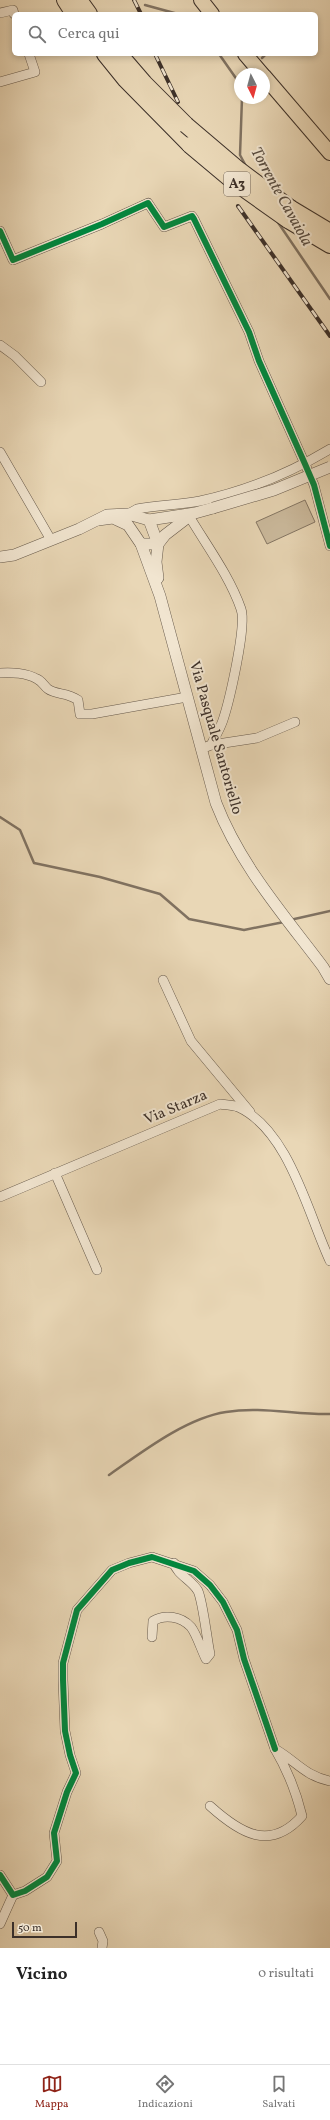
<!DOCTYPE html>
<html lang="it">
<head>
<meta charset="utf-8">
<style>
  :root { --surface:#fff; --page:#f6f6f6; --text:#222; --muted:#767676; --line:#e0e0e0; --accent:#8f2418 }
  body { margin:0; font-family:Vollkorn,serif; background:var(--page); color:var(--text) }
  .compass { position:absolute; left:234px; top:68px; width:36px; height:36px; border-radius:50%; background:var(--surface); box-shadow:0 2px 6px #0003; rotate:174deg }
  .scale { position:absolute; left:12px; bottom:10px; width:65px; box-sizing:border-box; padding-left:4px; border:2px solid #3c3029; border-top:0; font-size:11px; line-height:14px; white-space:nowrap; color:#3c3029; -webkit-text-stroke:3px #f1e5d0; paint-order:stroke }
  .list { margin:0; padding:0; list-style:none }
  h2 { display:flex; justify-content:space-between; align-items:center; height:52px; margin:0; padding:0 16px; font-size:17px }
  h2 small { font-size:13px; font-weight:400; color:var(--muted) }
  .icon { flex:none; width:22px; height:22px; fill:none; stroke:currentColor; stroke-width:2; stroke-linecap:round; stroke-linejoin:round }
  .map { position:relative; flex:none; width:330px; height:1948px; overflow:hidden }
  .search { position:absolute; background:var(--surface); box-shadow:0 2px 6px #0003; left:12px; right:12px; top:12px; height:44px; display:flex; align-items:center; gap:10px; box-sizing:border-box; padding:0 14px; border-radius:6px; color:var(--muted); font-size:15px }
  .sheet { height:116px; background:var(--surface) }
  nav { display:flex; justify-content:space-around; align-items:center; box-sizing:border-box; height:56px; border-top:1px solid var(--line); background:var(--surface); font-size:11px; color:var(--muted) }
  nav a { display:grid; justify-items:center; gap:2px }
  nav .on { color:var(--accent) }
  .map>svg:first-child { display:block }
</style>
</head>
<body>
<div class="map">
<svg width="330" height="1948" viewBox="0 0 330 1948">
  <rect width="100%" height="100%" fill="#e9d7b6"/>
  <filter id="stains"><feTurbulence type="fractalNoise" baseFrequency=".005" numOctaves="4"/><feColorMatrix values="0 0 0 0 .2 0 0 0 0 .09 0 0 0 0 .02 0 0 0 .5 -.17"/></filter>
  <radialGradient id="worn" r=".72"><stop offset=".6" stop-color="#630" stop-opacity="0"/><stop offset="1" stop-color="#630" stop-opacity=".3"/></radialGradient>
  <polygon fill="#ccbb9e" stroke="#847664" points="305,500 315,522 267,544 256,522"/>
  <g fill="none" stroke-linecap="round" stroke-linejoin="round">
    <g stroke="#807261" stroke-width="2.5">
      <polyline points="145,5 178,14"/>
      <polyline points="219,54 240,84"/>
      <polyline points="262,58 266,54"/>
      <polyline points="242,98 240,155 247,168"/>
      <polyline points="277,221 330,299"/>
      <polyline points="0,817 20,830 34,863 100,877 160,894 189,919 244,930 284,922"/>
      <polyline points="290,920 330,911"/>
      <path d="M 109,1475 C 142,1452 186,1418 226,1412 C 261,1406 296,1415 330,1414"/>
    </g>
    <defs>
      <g id="minor">
        <polyline points="0,13 13,10 14,14"/>
        <polyline points="0,82 35,72 29,54"/>
        <polyline points="0,231 13,260 102,224 148,203 164,227 192,216 194,219 249,332 259,361 305,464 314,485 330,546"/>
        <polyline points="0,345 15,356 41,382"/>
        <polyline points="0,452 51,540"/>
        <path d="M 189,516 C 207,546 230,577 241,609 C 247,626 229,702 223,720 C 220,729 215,737 211,745 L 201,749"/>
        <path d="M 128,518 L 128,514 L 137,509 C 158,505 179,505 200,501 C 246,491 290,473 330,449"/>
        <path d="M 0,673 C 11,672 27,673 37,679 C 42,681 44,686 48,689 C 56,695 67,692 78,700 L 80,714 L 92,714 L 187,697"/>
        <polyline points="211,745 257,738 295,722"/>
        <polyline points="163,980 191,1041 250,1112"/>
        <polyline points="55,1173 97,1270"/>
        <path d="M 0,1197 L 220,1104 C 226,1105 233,1105 238,1107 C 289,1130 308,1214 330,1261"/>
        <path d="M 152,1637 L 153,1621 C 164,1614 181,1616 191,1627 C 197,1635 201,1649 206,1659 L 210,1654 C 207,1640 203,1602 198,1591 C 192,1580 177,1575 174,1563"/>
        <path d="M 210,1806 C 240,1833 270,1852 302,1816 C 296,1791 288,1771 275,1749 C 296,1761 305,1776 330,1781"/>
        <polyline points="0,1875 13,1895 25,1891 47,1877 57,1861 54,1833 67,1792 76,1773 70,1755 65,1731 63,1680 63,1663 77,1610 112,1570 129,1563 152,1557 194,1571 210,1585 223,1602 237,1630 244,1659 275,1749"/>
        <polyline points="0,1924 13,1895"/>
        <polyline points="99,1932 103,1941 102,1948"/>
      </g>
      <g id="tertiary">
        <path d="M 98,520 L 113,518 L 128,525 L 141,544 L 160,596 L 216,803 C 240,865 283,914 323,967 L 330,979"/>
        <polyline points="149,520 158,544 156,562 158,578"/>
        <polyline points="141,544 158,544 165,535 191,515"/>
        <polyline points="0,557 14,555 79,529 107,515 128,514 149,520 195,513 213,508"/>
      </g>
      <g id="primary">
        <polyline points="201,0 212,14"/>
        <polyline points="245,54 262,74"/>
        <polyline points="264,76 330,153"/>
      </g>
      <g id="motorway">
        <polyline points="65,0 74,14"/>
        <polyline points="79,0 89,14"/>
        <polyline points="105,54 126,80 190,145"/>
        <polyline points="119,54 144,83 186,125"/>
        <polyline points="290,208 330,232"/>
        <polyline points="288,220 330,245"/>
      </g>
    </defs>
    <use href="#minor" stroke="#675a4c" stroke-width="10"/>
    <use href="#tertiary" stroke="#675a4c" stroke-width="12"/>
    <use href="#primary" stroke="#3c3029" stroke-width="16"/>
    <use href="#motorway" stroke="#3c3029" stroke-width="18"/>
    <use href="#minor" stroke="#f1e5d0" stroke-width="9"/>
    <use href="#tertiary" stroke="#f1e5d0" stroke-width="11"/>
    <use href="#primary" stroke="#e9d7b6" stroke-width="14"/>
    <use href="#motorway" stroke="#e9d7b6" stroke-width="16"/>
    <defs>
      <g id="rail">
        <polyline points="134,0 141,14"/>
        <polyline points="155,54 178,102"/>
        <polyline points="238,206 330,336"/>
      </g>
    </defs>
    <use href="#rail" stroke="#3c3029" stroke-width="4"/>
    <use href="#rail" stroke="#f1e5d0" stroke-width="2.5" stroke-dasharray="8" stroke-linecap="butt"/>
    <defs>
      <polyline id="tertiary-bridge" points="213,508 274,490 330,467"/>
      <g id="motorway-bridge">
        <polyline points="186,125 239,170 290,208"/>
        <polyline points="190,145 233,181 288,220"/>
      </g>
    </defs>
    <use href="#tertiary-bridge" stroke="#675a4c" stroke-width="12" stroke-linecap="butt"/>
    <use href="#motorway-bridge" stroke="#3c3029" stroke-width="18" stroke-linecap="butt"/>
    <use href="#tertiary-bridge" stroke="#f1e5d0" stroke-width="11"/>
    <use href="#motorway-bridge" stroke="#e9d7b6" stroke-width="16"/>
    <defs>
      <g id="cycleway">
        <polyline points="0,231 13,260 102,224 148,203 164,227 192,216 194,219 249,332 259,361 305,464 314,485 330,546"/>
        <polyline points="0,1875 13,1895 25,1891 47,1877 57,1861 54,1833 67,1792 76,1773 70,1755 65,1731 63,1680 63,1663 77,1610 112,1570 129,1563 152,1557 194,1571 210,1585 223,1602 237,1630 244,1659 275,1749"/>
      </g>
    </defs>
    <use href="#cycleway" stroke="#f1e5d0" stroke-width="8"/>
    <use href="#cycleway" stroke="#00873e" stroke-width="6"/>
  </g>
  <g text-anchor="middle" dominant-baseline="central" stroke-width="4" stroke-linejoin="round" paint-order="stroke">
    <rect fill="#f1e5d0" stroke="#72665b" stroke-width="1" x="224" y="172" width="26" height="24" rx="3"/>
    <g font-size="14" font-weight="bold" fill="#3c3029">
      <text x="237" y="184">A3</text>
    </g>
    <g font-size="15" fill="#3c3029" stroke="#f1e5d0">
      <text transform="translate(215 738) rotate(74)">Via Pasquale Santoriello</text>
      <text transform="translate(176 1108) rotate(-23)">Via Starza</text>
    </g>
    <g font-size="16" font-style="italic" fill="#584c40" stroke="#f1e5d0">
      <text transform="translate(281 197) rotate(61)">Torrente Cavaiola</text>
    </g>
  </g>
  <rect width="100%" height="100%" filter="url(#stains)"/>
  <rect width="100%" height="100%" fill="url(#worn)"/>
</svg>
<svg class="compass" viewBox="-18 -18 36 36"><path d="M0-13l5 13h-10z" fill="#e53935"/><path d="M0 13l5-13h-10z" fill="#767676"/></svg>
<div class="scale">50 m</div>
<div class="search"><svg class="icon" aria-label="search" viewBox="0 0 24 24"><circle cx="10" cy="10" r="6"/><path d="M15 15l6 6"/></svg>Cerca qui</div>
</div>
<section class="sheet">
<h2>Vicino<small>0 risultati</small></h2>
<ul class="list">
</ul>
</section>
<nav>
<a class="on"><svg class="icon" aria-label="map" viewBox="0 0 24 24"><path d="M3 6l6-2 6 2 6-2v14l-6 2-6-2-6 2zM9 4v14M15 6v14"/></svg>Mappa</a>
<a><svg class="icon" aria-label="directions" viewBox="0 0 24 24"><path d="M12 3l9 9-9 9-9-9zM9 14v-3h6M13 9l2 2-2 2"/></svg>Indicazioni</a>
<a><svg class="icon" aria-label="saved" viewBox="0 0 24 24"><path d="M7 4h10v16l-5-4-5 4z"/></svg>Salvati</a>
</nav>
</body>
</html>
